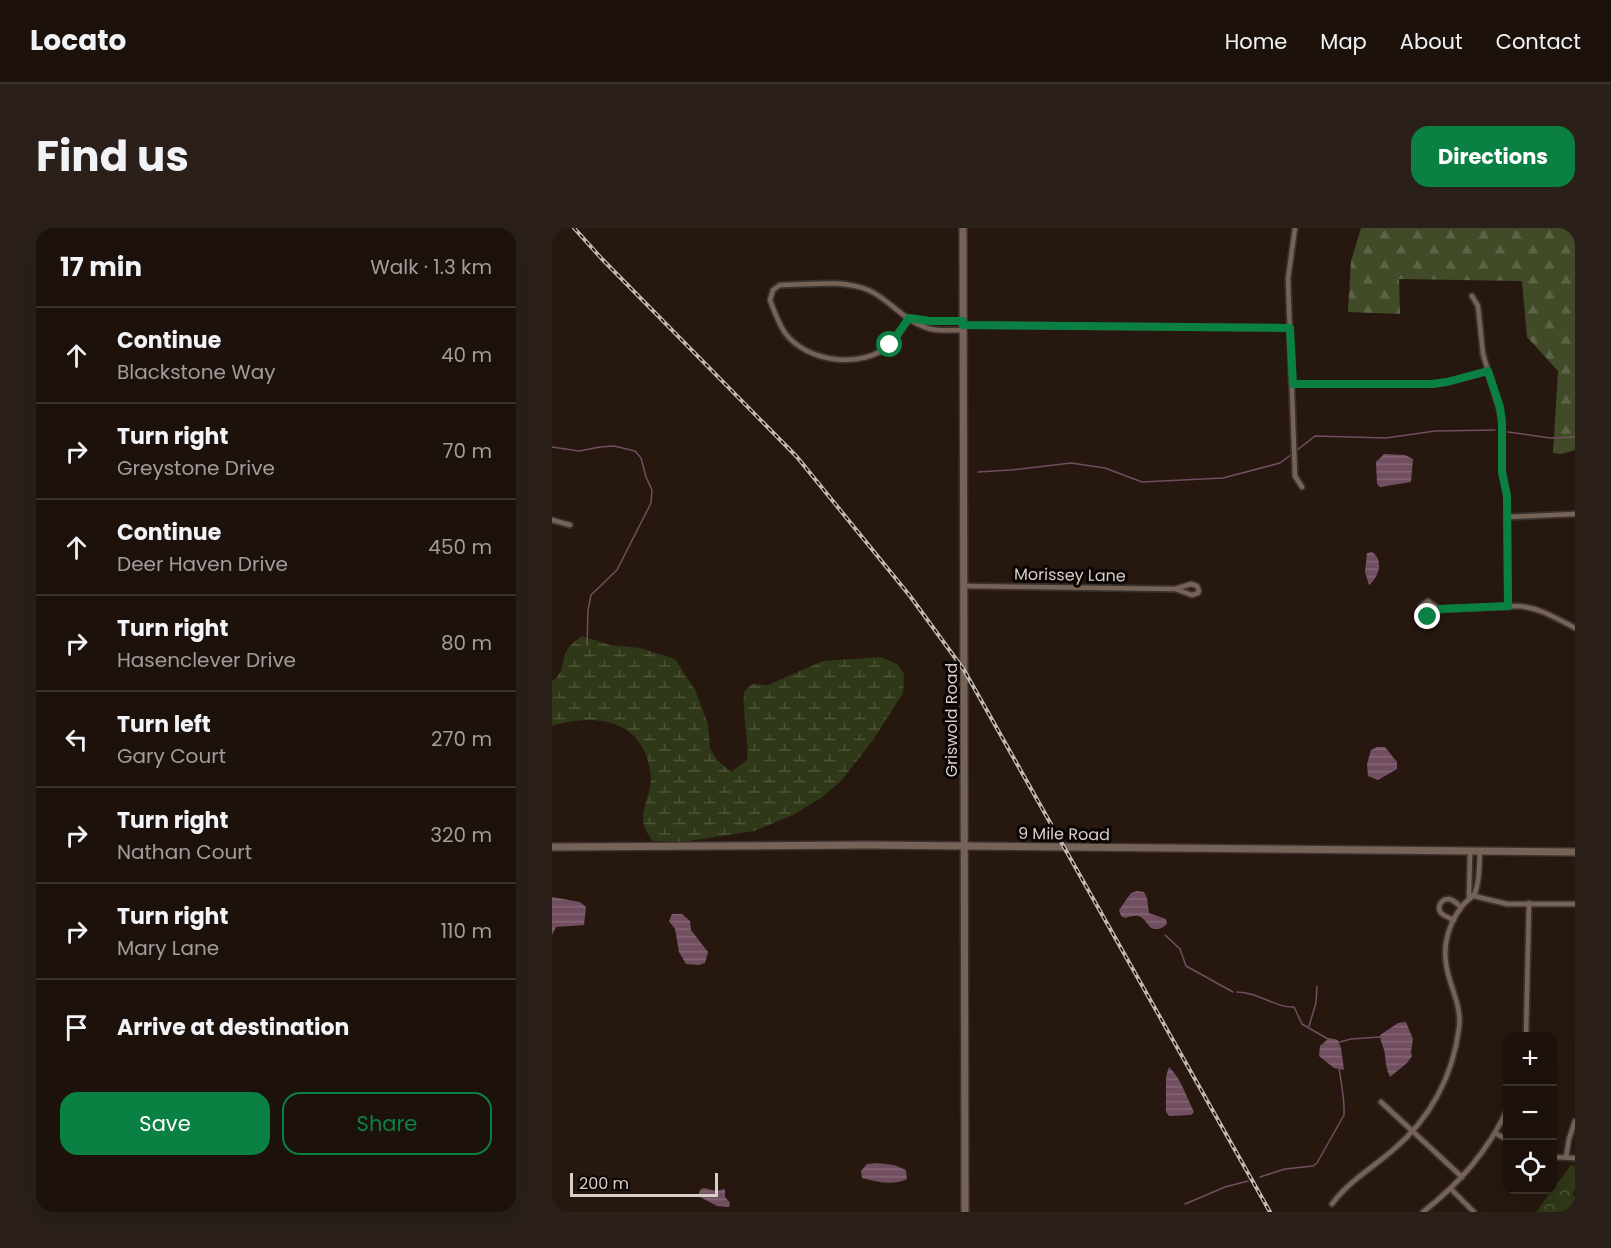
<!DOCTYPE html>
<html lang="en">
<head>
<meta charset="utf-8">
<style>
  :root { --surface:#1d120b; --page:#2a2019; --text:#f1f3f6; --muted:#a09e9d; --line:#3b322c; --accent:#0b8043 }
  body { margin:0; font-family:Poppins,sans-serif; background:var(--page); color:var(--text) }
  .controls { position:absolute; right:18px; bottom:18px; display:grid; overflow:hidden; border-radius:12px; box-shadow:0 6px 24px #0002 }
  .controls button { width:54px; height:54px; display:grid; place-items:center; padding:0; border:0; border-bottom:2px solid var(--line); background:var(--surface); color:var(--text); font:30px sans-serif }
  .scale { position:absolute; left:18px; bottom:15px; width:148px; box-sizing:border-box; padding-left:6px; border:3px solid #d9cfc9; border-top:0; font-size:16px; line-height:21px; white-space:nowrap; color:#d9cfc9; -webkit-text-stroke:4px #0b0603; paint-order:stroke }
  .stop { position:absolute; width:18px; height:18px; margin:-14px; border:4px solid #0b8043; border-radius:50%; background:#fff }
  .stop.end { background:#0b8043; border-color:#fff; box-shadow:0 2px 6px #0008 }
  .list { margin:0; padding:0; list-style:none }
  h2 { display:flex; justify-content:space-between; align-items:center; height:78px; margin:0; padding:0 24px; font-size:26px }
  h2 small { font-size:20px; font-weight:400; color:var(--muted) }
  .list li { display:grid; grid-template-columns:39px 1fr auto; gap:18px; align-items:center; box-sizing:border-box; height:96px; padding:0 24px; border-top:2px solid var(--line) }
  .list b { display:block; font-size:22px; white-space:nowrap }
  .list p { margin:0; font-size:20px; white-space:nowrap; color:var(--muted) }
  .list em { font-size:20px; font-style:normal; color:var(--muted) }
  .actions { display:flex; gap:12px; padding:18px 24px }
  .actions a { flex:1; padding:14px 0; border:2px solid var(--accent); border-radius:18px; text-align:center; font-size:21px; color:var(--accent) }
  .actions .main { background:var(--accent); color:#fff }
  .icon { flex:none; width:33px; height:33px; fill:none; stroke:currentColor; stroke-width:2; stroke-linecap:round; stroke-linejoin:round }
  .map { position:relative; flex:none; width:1023px; height:984px; overflow:hidden; border-radius:18px }
  header { display:flex; align-items:center; gap:36px; box-sizing:border-box; height:84px; padding:0 30px; background:var(--surface); border-bottom:2px solid var(--line) }
  header strong { font-size:28px }
  nav { display:flex; gap:33px; margin-inline-start:auto; font-size:21px }
  .intro { display:flex; align-items:center; justify-content:space-between; box-sizing:border-box; height:144px; padding:0 36px }
  h1 { margin:0; font-size:42px }
  .button { padding:15px 27px; border-radius:18px; background:var(--accent); color:#fff; font-size:21px; font-weight:700 }
  main { display:flex; gap:36px; padding:0 36px }
  aside { flex:1; background:var(--surface); border-radius:18px; box-shadow:0 6px 24px #0002 }
  .map>svg:first-child { display:block }
</style>
</head>
<body>
<header>
<strong>Locato</strong>
<nav><a>Home</a><a>Map</a><a>About</a><a>Contact</a></nav>
</header>
<div class="intro"><h1>Find us</h1><a class="button">Directions</a></div>
<main>
<aside>
<h2>17 min<small>Walk · 1.3 km</small></h2>
<ul class="list">
<li><svg class="icon" aria-label="ahead" viewBox="0 0 24 24"><path d="M12 20V5M6 11l6-6 6 6"/></svg><div><b>Continue</b><p>Blackstone Way</p></div><em>40 m</em></li>
<li><svg class="icon" aria-label="right" viewBox="0 0 24 24"><path d="M7 20v-9h11M14 6l5 5-5 5"/></svg><div><b>Turn right</b><p>Greystone Drive</p></div><em>70 m</em></li>
<li><svg class="icon" aria-label="ahead" viewBox="0 0 24 24"><path d="M12 20V5M6 11l6-6 6 6"/></svg><div><b>Continue</b><p>Deer Haven Drive</p></div><em>450 m</em></li>
<li><svg class="icon" aria-label="right" viewBox="0 0 24 24"><path d="M7 20v-9h11M14 6l5 5-5 5"/></svg><div><b>Turn right</b><p>Hasenclever Drive</p></div><em>80 m</em></li>
<li><svg class="icon" aria-label="left" viewBox="0 0 24 24"><path d="M17 20v-9H6M10 6l-5 5 5 5"/></svg><div><b>Turn left</b><p>Gary Court</p></div><em>270 m</em></li>
<li><svg class="icon" aria-label="right" viewBox="0 0 24 24"><path d="M7 20v-9h11M14 6l5 5-5 5"/></svg><div><b>Turn right</b><p>Nathan Court</p></div><em>320 m</em></li>
<li><svg class="icon" aria-label="right" viewBox="0 0 24 24"><path d="M7 20v-9h11M14 6l5 5-5 5"/></svg><div><b>Turn right</b><p>Mary Lane</p></div><em>110 m</em></li>
<li><svg class="icon" aria-label="arrive" viewBox="0 0 24 24"><path d="M6 21V4h12l-3 4 3 4H6"/></svg><div><b>Arrive at destination</b></div></li>
</ul>
<div class="actions"><a class="main">Save</a><a>Share</a></div>
</aside>
<div class="map">
<svg width="1023" height="984" viewBox="0 0 1023 984">
  <defs>
    <pattern id="forest-firs" width="22" height="20" patternUnits="userSpaceOnUse" patternTransform="scale(1.5)"><rect width="22" height="20" fill="#414b28"/><path d="M5 1l3.5 6h-7zM16 11l3.5 6h-7z" fill="#5c6446"/></pattern>
    <pattern id="wetland-marsh" width="20" height="14" patternUnits="userSpaceOnUse" patternTransform="scale(1.5)"><rect width="20" height="14" fill="#2f3817"/><path d="M1 5h8M5 5V1M11 12h8M15 12V8" fill="none" stroke="#4d5437"/></pattern>
    <pattern id="park-crowns" width="20" height="18" patternUnits="userSpaceOnUse" patternTransform="scale(1.5)"><rect width="20" height="18" fill="#2f3817"/><path d="M2 6a3 3 0 1 1 6 0M12 15a3 3 0 1 1 6 0" fill="none" stroke="#4d5437"/></pattern>
    <pattern id="water-rules" width="6" height="5" patternUnits="userSpaceOnUse" patternTransform="scale(1.5)"><rect width="6" height="5" fill="#724e61"/><path d="M0 2.5h6" fill="none" stroke="#866676"/></pattern>
  </defs>
  <rect width="100%" height="100%" fill="#27180f"/>
  <polygon fill="url(#forest-firs)" points="809,0 1023,0 1023,222 1009,226 1001,225 1006,143 975,109 970,53 847,51 848,86 796,84 799,33"/>
  <path fill="url(#wetland-marsh)" d="M 30,408 L 58,417 L 88,420 L 123,431 L 143,462 L 156,496 L 158,520 L 165,532 L 179,544 L 195,532 C 198,514 188,473 193,463 C 195,460 198,458 200,456 L 216,457 L 271,433 L 329,429 L 345,436 L 352,446 L 351,465 L 321,512 L 289,553 L 269,570 L 241,587 L 202,603 L 130,614 L 101,613 C 81,590 97,576 99,552 C 99,543 96,532 93,525 C 77,487 33,488 0,498 L 0,453 C 13,445 9,434 15,422 C 17,417 25,412 30,408 Z"/>
  <polygon fill="url(#park-crowns)" points="1019,937 1023,938 1023,961 1020,966 1023,968 1023,984 984,984"/>
  <g fill="url(#water-rules)">
    <polygon points="832,226 853,227 861,231 859,254 828,259 825,256 824,234"/>
    <path d="M 820,324 C 832,332 827,349 817,357 L 813,344 L 815,325 Z"/>
    <polygon points="825,519 833,519 845,534 845,541 826,552 816,548 815,536 819,522"/>
    <path d="M 585,663 L 592,664 L 595,670 L 597,685 L 614,691 L 615,696 C 610,701 605,702 599,700 C 589,688 589,685 573,690 L 569,688 L 567,682 L 579,665 Z"/>
    <polygon points="0,669 28,674 34,679 32,697 4,699 0,707"/>
    <polygon points="120,686 130,686 138,693 139,702 156,724 153,735 147,737 134,736 127,724 123,701 117,693"/>
    <path d="M 854,794 L 861,811 L 859,824 L 860,828 L 855,835 L 838,849 C 834,840 834,836 833,828 C 833,820 828,815 828,807 L 846,795 Z"/>
    <polygon points="777,810 786,812 789,820 792,842 782,840 767,828 768,818"/>
    <path d="M 617,839 C 630,852 634,868 642,884 L 639,887 L 617,888 L 614,884 L 614,848 Z"/>
    <path d="M 325,935 L 342,937 L 354,942 L 355,951 C 340,958 326,954 310,950 L 309,943 L 315,936 Z"/>
    <polygon points="152,960 164,963 173,961 173,969 178,975 177,979 165,978 146,968 148,962"/>
  </g>
  <g fill="none" stroke-linecap="round" stroke-linejoin="round">
    <g stroke="#724e61" stroke-width="1.5">
      <polyline points="956,204 998,210 1023,209"/>
      <polyline points="0,219 27,223 48,219 62,218 83,223 89,230 94,249 100,262 99,275 65,342 39,367 36,382 35,417"/>
      <polyline points="744,223 763,208 834,210 883,203 943,202"/>
      <polyline points="426,244 459,242 519,235 553,240 590,254 671,250 728,235 740,226"/>
      <polyline points="613,707 628,721 634,738 681,764"/>
      <path d="M 685,764 C 707,764 723,780 742,779 L 750,796 L 776,811"/>
      <polyline points="757,798 764,775 765,758"/>
      <polyline points="788,814 799,811 828,809"/>
      <path d="M 708,949 L 733,941 L 761,938 L 765,935 L 792,887 C 793,873 789,854 787,840"/>
      <polyline points="633,976 673,959 696,953"/>
    </g>
    <defs>
      <g id="street">
        <polyline points="743,0 736,51 743,248 750,259"/>
        <polyline points="920,68 926,78 931,126 950,190 950,244 955,268 956,378"/>
        <path d="M 357,90 C 351,99 345,110 338,117 C 310,141 256,135 233,105 C 227,96 222,83 218,72 L 221,62 L 228,57 C 256,57 289,51 316,62 C 336,70 350,91 370,98 C 382,104 398,102 411,102"/>
        <polyline points="359,91 378,93 411,93"/>
        <polyline points="411,97 738,100"/>
        <polyline points="741,156 880,156 895,154 936,143"/>
        <polyline points="955,289 1023,286"/>
        <polyline points="0,292 18,297"/>
        <polyline points="412,358 623,361 639,356 645,358 647,363 646,365 640,367 623,361"/>
        <path d="M 887,381 L 881,388 L 876,389 L 870,384 L 869,378 L 876,373 L 887,381 L 967,378 C 988,380 1004,390 1023,400"/>
        <polyline points="922,668 955,676 1023,676"/>
        <polyline points="917,670 918,624"/>
        <path d="M 902,692 C 898,690 892,688 889,685 C 884,678 890,671 897,671 C 902,672 905,676 909,679"/>
        <polyline points="974,808 977,675"/>
        <polyline points="829,874 910,949"/>
        <polyline points="943,905 956,912"/>
        <polyline points="1000,929 1023,930"/>
        <polyline points="1014,929 1017,911 1023,893"/>
        <polyline points="899,961 922,984"/>
        <path d="M 780,976 C 796,954 820,940 841,922 C 878,891 901,848 907,800 C 911,771 889,749 894,715 C 896,702 902,688 911,677 C 914,673 921,669 923,665 C 928,653 927,637 928,624"/>
        <path d="M 871,984 C 908,955 936,923 956,880"/>
      </g>
      <g id="secondary">
        <polyline points="411,0 413,984"/>
        <polyline points="0,619 316,617 1023,624"/>
      </g>
    </defs>
    <use href="#street" stroke="#3b312c" stroke-width="8"/>
    <use href="#secondary" stroke="#3b312c" stroke-width="10"/>
    <use href="#street" stroke="#756358" stroke-width="4.5"/>
    <use href="#secondary" stroke="#756358" stroke-width="7"/>
    <defs>
      <polyline id="rail" points="22,0 50,31 245,229 358,368 412,442 718,984"/>
    </defs>
    <use href="#rail" stroke="#c2b8b1" stroke-width="4"/>
    <use href="#rail" stroke="#0b0603" stroke-width="1.5" stroke-dasharray="4.5" stroke-linecap="butt"/>
  </g>
  <g fill="none" stroke-linecap="round" stroke-linejoin="round">
    <polyline stroke="#0b8043" stroke-width="8" points="338,117 357,90 378,93 411,93 411,97 738,100 741,156 880,156 895,154 936,143 948,179 950,196 950,244 955,268 956,378 888,381 881,388 876,389"/>
  </g>
  <g text-anchor="middle" dominant-baseline="central" stroke-width="6" stroke-linejoin="round" paint-order="stroke">
    <g font-size="16" fill="#d9cfc9" stroke="#0b0603">
      <text transform="translate(518 347) rotate(1)">Morissey Lane</text>
      <text transform="translate(399 492) rotate(-90)">Griswold Road</text>
      <text transform="translate(512 606) rotate(1)">9 Mile Road</text>
    </g>
  </g>
</svg>
<div class="controls">
<button>+</button>
<button>−</button>
<button><svg class="icon" aria-label="locate" viewBox="0 0 24 24"><circle cx="12" cy="12" r="6"/><path d="M12 2v4M12 18v4M2 12h4M18 12h4"/></svg></button>
</div>
<div class="scale">200 m</div>
<div class="stop" style="left:338px;top:117px"></div>
<div class="stop end" style="left:876px;top:389px"></div>
</div>
</main>
</body>
</html>
